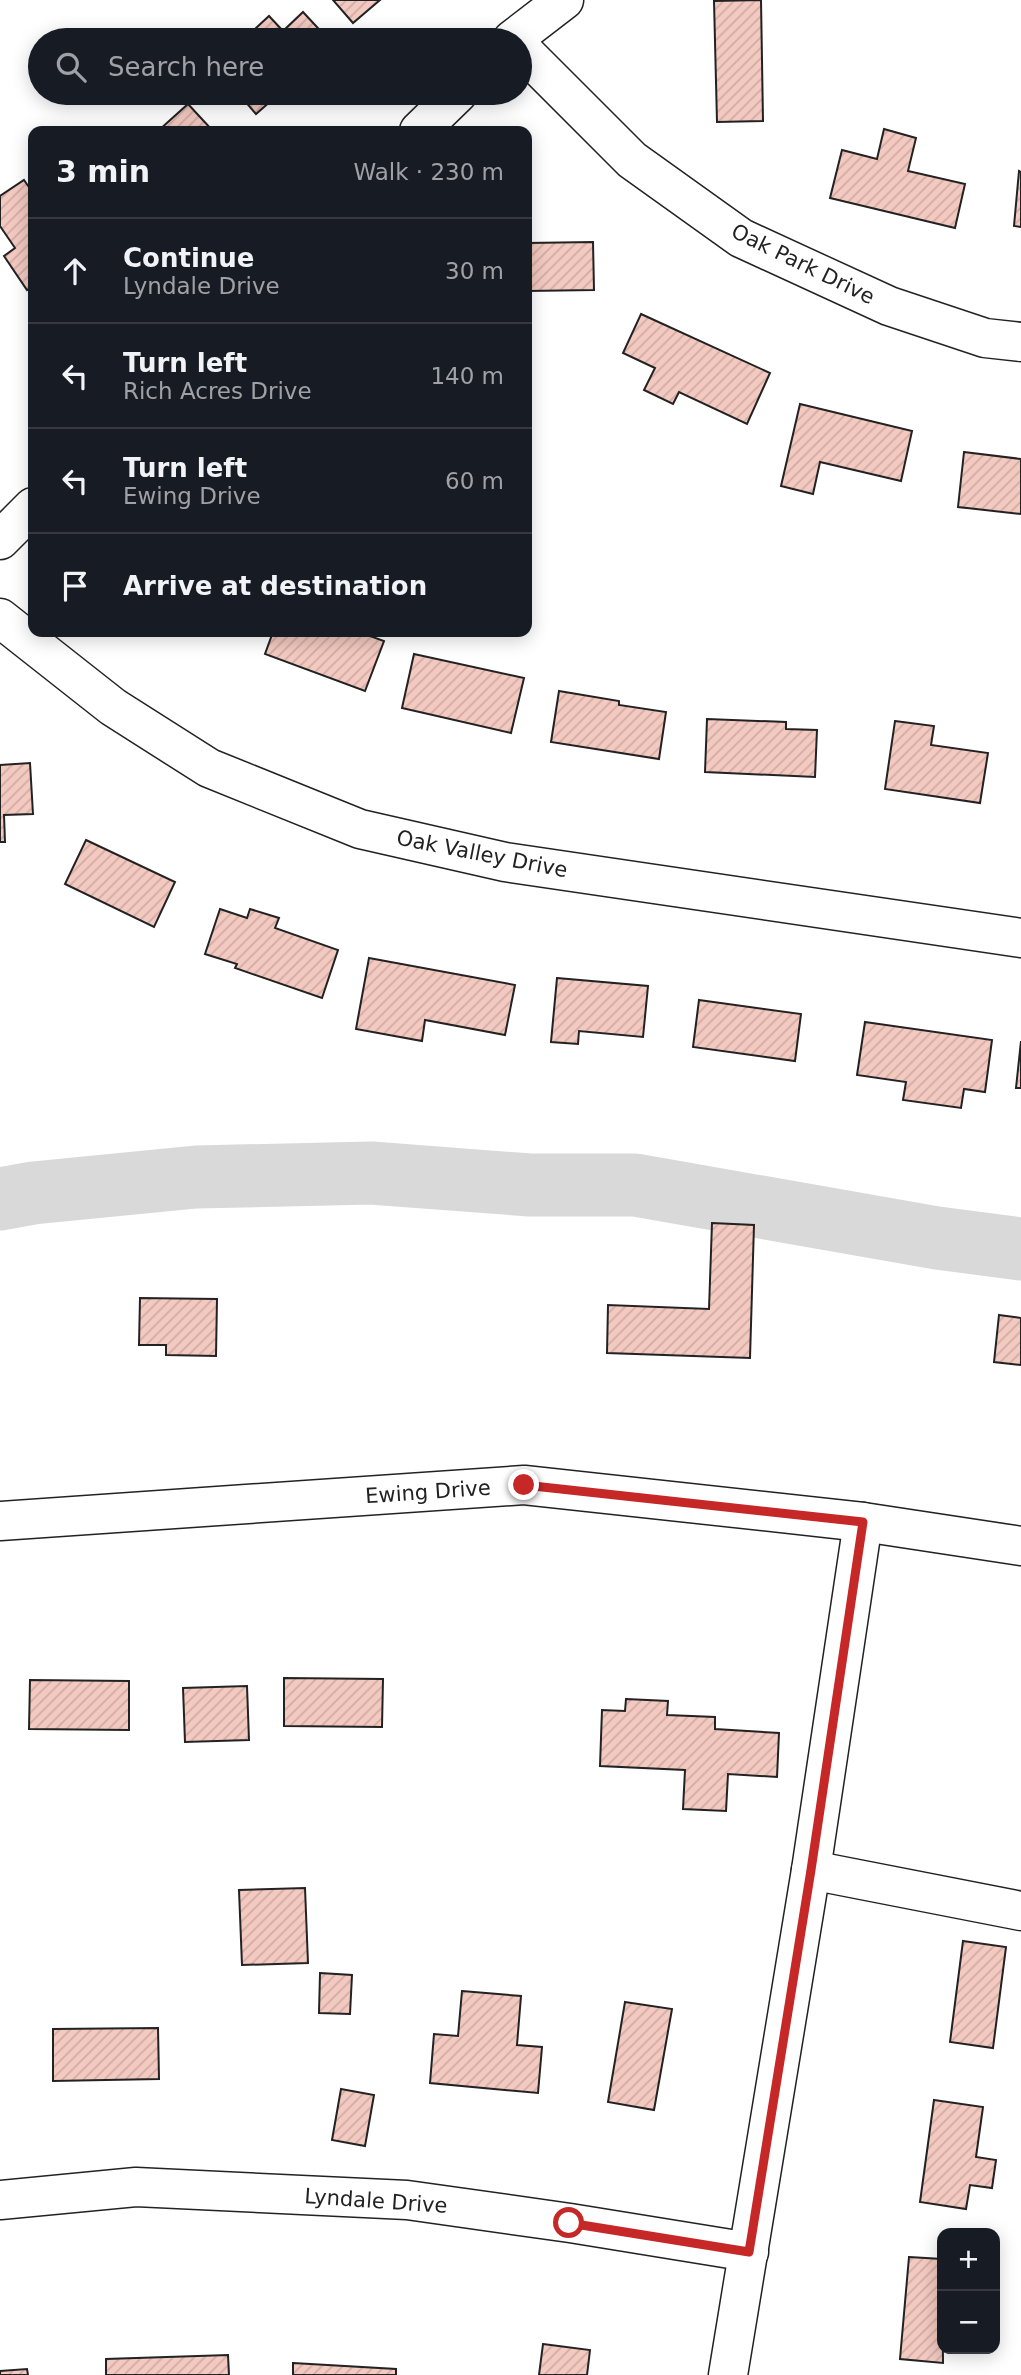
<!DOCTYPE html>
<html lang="en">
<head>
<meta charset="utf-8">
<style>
  :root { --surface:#171b24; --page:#20242c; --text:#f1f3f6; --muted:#9ea1a6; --line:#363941 }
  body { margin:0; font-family:"DejaVu Sans",sans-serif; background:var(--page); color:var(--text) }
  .controls { position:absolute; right:21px; bottom:21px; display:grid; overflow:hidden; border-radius:14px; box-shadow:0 4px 18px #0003 }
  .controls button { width:63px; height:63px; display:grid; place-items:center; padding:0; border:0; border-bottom:2px solid var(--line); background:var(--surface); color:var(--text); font:35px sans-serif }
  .stop { position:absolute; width:21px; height:21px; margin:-16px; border:5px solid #c62828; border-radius:50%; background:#fff }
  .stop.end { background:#c62828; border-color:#fff; box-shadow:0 2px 7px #0008 }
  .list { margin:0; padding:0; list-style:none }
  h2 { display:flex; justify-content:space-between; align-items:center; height:91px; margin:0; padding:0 28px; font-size:30px }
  h2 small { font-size:23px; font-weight:400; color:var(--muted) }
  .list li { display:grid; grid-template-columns:46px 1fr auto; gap:21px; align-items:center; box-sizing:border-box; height:105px; padding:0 28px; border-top:2px solid var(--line) }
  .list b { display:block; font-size:26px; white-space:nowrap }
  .list p { margin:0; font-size:23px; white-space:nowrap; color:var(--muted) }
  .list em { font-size:23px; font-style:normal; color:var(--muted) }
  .icon { flex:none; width:38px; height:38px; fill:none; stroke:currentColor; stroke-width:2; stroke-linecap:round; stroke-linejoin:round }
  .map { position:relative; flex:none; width:1021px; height:2375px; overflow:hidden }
  .search { position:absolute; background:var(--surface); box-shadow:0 4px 18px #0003; left:28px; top:28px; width:504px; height:77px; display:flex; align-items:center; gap:18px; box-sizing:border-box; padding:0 24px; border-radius:38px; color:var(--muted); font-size:26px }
  .panel { position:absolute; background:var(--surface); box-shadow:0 4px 18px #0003; left:28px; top:126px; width:504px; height:511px; border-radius:14px }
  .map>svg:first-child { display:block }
</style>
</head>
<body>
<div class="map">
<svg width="1021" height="2375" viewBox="0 0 1021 2375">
  <defs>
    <pattern id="building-hatch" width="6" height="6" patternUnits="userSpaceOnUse" patternTransform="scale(1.75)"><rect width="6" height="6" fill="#f3c9c0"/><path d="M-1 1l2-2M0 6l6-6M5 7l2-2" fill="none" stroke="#d0aca5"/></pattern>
  </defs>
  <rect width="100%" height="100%" fill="#fff"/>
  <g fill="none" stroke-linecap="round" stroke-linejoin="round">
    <polyline stroke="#d9d9d9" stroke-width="63" points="0,1199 33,1193 196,1177 371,1173 530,1185 635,1185 937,1238 1021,1249"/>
  </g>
  <g fill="url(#building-hatch)" stroke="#222" stroke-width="2">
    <polygon points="333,0 380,0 353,23"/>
    <polygon points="761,0 763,121 717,122 714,1"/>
    <polygon points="303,12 329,40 243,40 269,16 283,31"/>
    <polygon points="238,93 280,93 256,114"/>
    <polygon points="188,104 213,131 158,131"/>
    <polygon points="884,129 916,138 908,171 965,184 955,228 830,198 842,150 877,159"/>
    <polygon points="1019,171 1021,172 1021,227 1014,226"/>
    <polygon points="24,180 33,193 33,286 27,290 4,256 15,248 0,226 0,196"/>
    <polygon points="593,242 594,290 527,291 527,243"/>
    <polygon points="641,314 770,373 747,424 679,392 673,404 644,390 655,368 623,353"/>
    <polygon points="800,404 912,431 901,481 820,462 813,494 781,486"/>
    <polygon points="964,452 1021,459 1021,514 958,507"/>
    <polygon points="273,632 359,632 384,641 365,691 265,654"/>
    <polygon points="414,654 524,678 511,733 402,708"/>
    <polygon points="559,691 619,701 619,705 666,712 659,759 551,742"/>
    <polygon points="707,719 786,722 786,729 817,730 815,777 705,772"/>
    <polygon points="895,721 934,726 931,745 988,753 980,803 885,789"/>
    <polygon points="30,763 33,814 4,815 5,842 0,842 0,765"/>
    <polygon points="86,840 175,882 154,927 65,884"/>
    <polygon points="220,909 247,918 250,909 279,918 275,928 338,950 322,998 235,968 237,964 205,954"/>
    <polygon points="369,958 515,985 505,1035 425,1020 422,1041 356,1029"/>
    <polygon points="557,978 648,986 643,1037 579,1031 578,1044 551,1042"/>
    <polygon points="699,1000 801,1014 795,1061 693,1047"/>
    <polygon points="865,1022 992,1040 985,1092 964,1089 961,1108 903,1100 906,1082 857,1075"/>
    <polygon points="1021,1041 1021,1088 1016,1088"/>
    <polygon points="712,1223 754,1225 750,1358 607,1353 608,1305 709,1309"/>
    <polygon points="140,1298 217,1299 216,1356 166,1355 166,1345 139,1345"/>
    <polygon points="999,1315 1021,1318 1021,1365 994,1362"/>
    <polygon points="284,1678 383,1679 382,1727 284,1726"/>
    <polygon points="30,1680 129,1681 129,1730 29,1729"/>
    <polygon points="247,1686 249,1740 185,1742 183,1688"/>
    <polygon points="626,1699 668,1701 667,1715 715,1717 715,1729 779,1733 777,1777 728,1774 726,1811 683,1809 685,1770 600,1766 602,1710 625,1711"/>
    <polygon points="305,1888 308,1963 242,1965 239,1890"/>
    <polygon points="963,1941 1006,1947 993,2048 950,2042"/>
    <polygon points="320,1973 352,1975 350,2014 319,2013"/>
    <polygon points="462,1991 521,1996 517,2045 542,2047 538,2093 430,2083 434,2034 458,2036"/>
    <polygon points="625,2002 672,2009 654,2110 608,2102"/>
    <polygon points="158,2028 159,2079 53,2081 53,2029"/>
    <polygon points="341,2089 374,2095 365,2146 332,2140"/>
    <polygon points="934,2100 983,2107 976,2157 996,2160 992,2188 970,2185 966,2209 920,2202"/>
    <polygon points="909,2257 942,2259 943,2363 900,2359"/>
    <polygon points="543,2344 590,2350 587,2375 539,2375"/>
    <polygon points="228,2355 229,2375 106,2375 106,2359"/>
    <polygon points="293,2363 396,2369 396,2375 293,2375"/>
    <polygon points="27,2369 28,2375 0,2375 0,2371"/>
  </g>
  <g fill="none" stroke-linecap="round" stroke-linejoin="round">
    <defs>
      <g id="minor">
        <polyline points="512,40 564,0"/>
        <polyline points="520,48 632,160 741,238 889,306 985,338 1021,342"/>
        <polyline points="419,131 458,93"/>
        <polyline points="0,540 33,507"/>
        <polyline points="0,618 113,707 209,768 360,829 505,862 1021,938"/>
        <polyline points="811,1870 1021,1911"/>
        <polyline points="0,2200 136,2187 407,2200 570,2223 749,2252"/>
        <polyline points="728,2375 811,1870 863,1522"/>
      </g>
      <polyline id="major" points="0,1521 524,1485 863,1522 1021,1546"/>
    </defs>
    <use href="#minor" stroke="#222" stroke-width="41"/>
    <use href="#major" stroke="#222" stroke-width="41"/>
    <use href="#minor" stroke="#fff" stroke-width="38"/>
    <use href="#major" stroke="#fff" stroke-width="38"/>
  </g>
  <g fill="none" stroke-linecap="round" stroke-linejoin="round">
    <polyline stroke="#c62828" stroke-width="9" points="524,1485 863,1522 811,1870 749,2252 569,2223"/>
  </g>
  <g text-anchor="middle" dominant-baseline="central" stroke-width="5" stroke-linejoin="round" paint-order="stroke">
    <g font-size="21" fill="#222" stroke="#fff">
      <text transform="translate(803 264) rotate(26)">Oak Park Drive</text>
      <text transform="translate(482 854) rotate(11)">Oak Valley Drive</text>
      <text transform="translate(428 1492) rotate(-4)">Ewing Drive</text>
      <text transform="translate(376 2201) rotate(4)">Lyndale Drive</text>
    </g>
  </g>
</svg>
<div class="controls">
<button>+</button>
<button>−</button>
</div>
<div class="stop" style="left:569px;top:2223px"></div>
<div class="stop end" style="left:524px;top:1485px"></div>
<div class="search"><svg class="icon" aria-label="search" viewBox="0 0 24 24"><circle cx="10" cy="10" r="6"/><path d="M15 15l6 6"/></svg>Search here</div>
<section class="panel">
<h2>3 min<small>Walk · 230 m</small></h2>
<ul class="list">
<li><svg class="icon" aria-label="ahead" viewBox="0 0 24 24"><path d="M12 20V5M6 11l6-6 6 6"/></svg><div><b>Continue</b><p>Lyndale Drive</p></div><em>30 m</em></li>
<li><svg class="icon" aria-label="left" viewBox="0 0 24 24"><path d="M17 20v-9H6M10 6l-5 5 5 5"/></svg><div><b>Turn left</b><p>Rich Acres Drive</p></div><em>140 m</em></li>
<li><svg class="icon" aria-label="left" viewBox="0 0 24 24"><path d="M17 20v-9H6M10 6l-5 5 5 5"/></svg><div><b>Turn left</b><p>Ewing Drive</p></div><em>60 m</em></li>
<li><svg class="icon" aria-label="arrive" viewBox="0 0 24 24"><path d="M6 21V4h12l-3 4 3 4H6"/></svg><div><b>Arrive at destination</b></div></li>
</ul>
</section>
</div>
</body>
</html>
